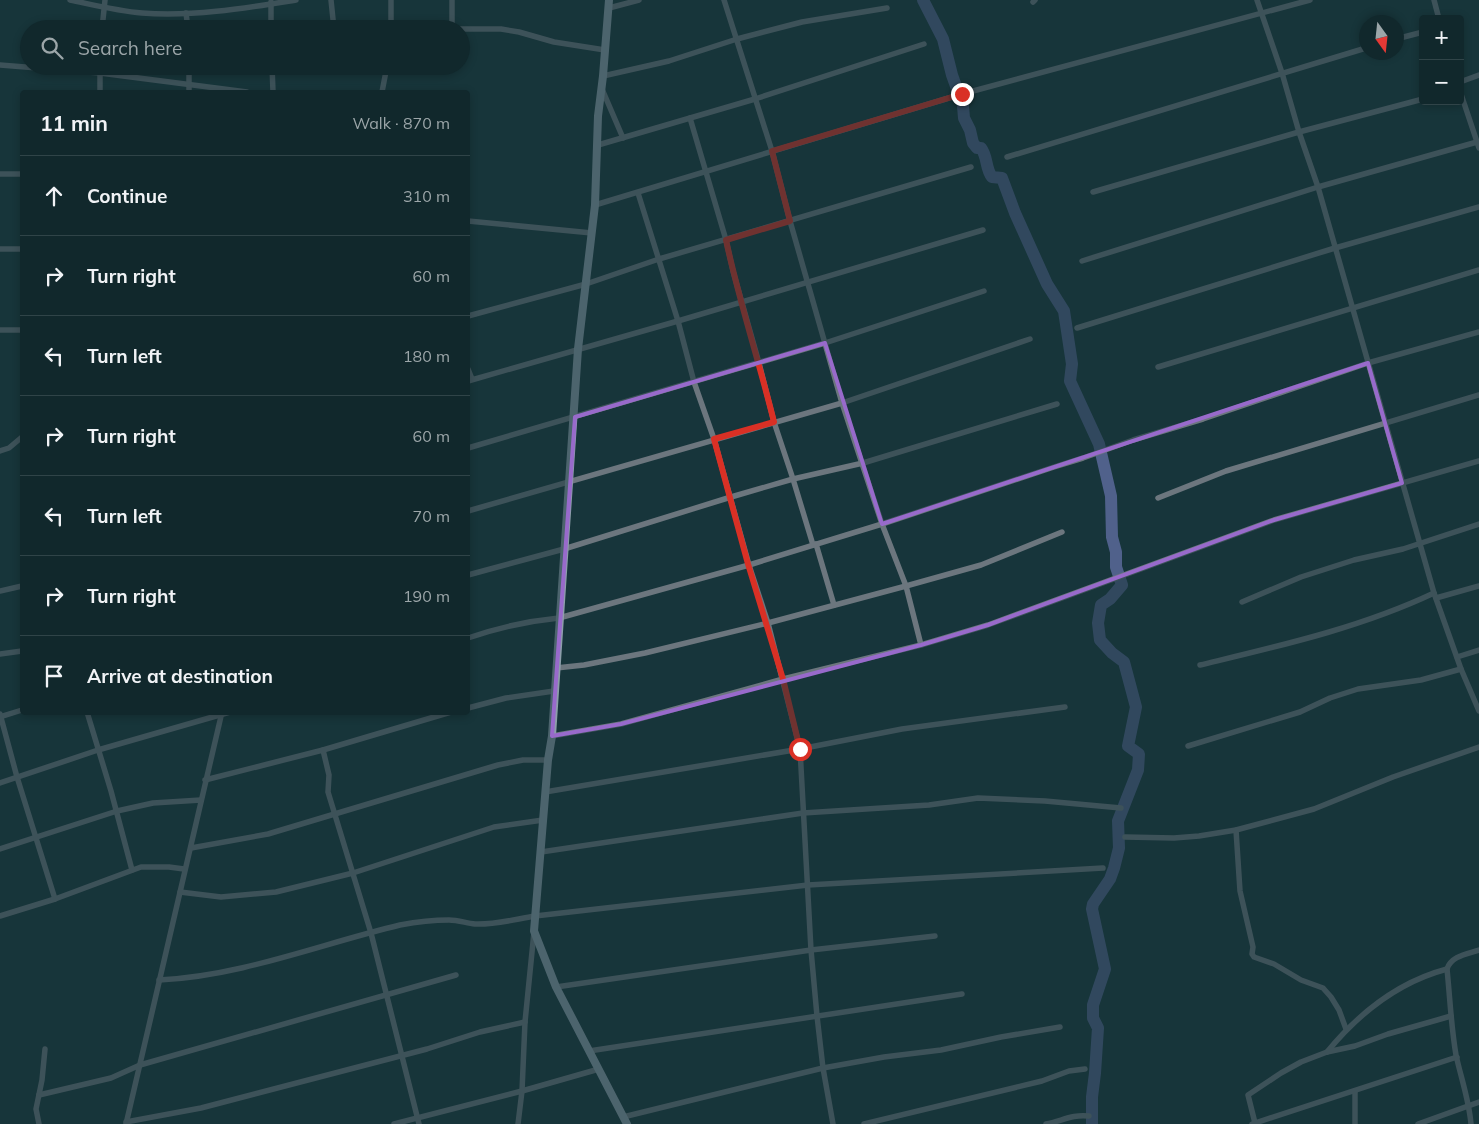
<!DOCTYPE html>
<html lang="en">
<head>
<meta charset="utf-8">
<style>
  :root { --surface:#11282c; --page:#1a3034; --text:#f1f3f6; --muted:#9ca6a9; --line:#304448 }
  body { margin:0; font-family:Mulish,sans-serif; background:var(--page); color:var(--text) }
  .controls { position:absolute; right:15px; top:15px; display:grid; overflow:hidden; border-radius:5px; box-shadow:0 2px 8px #0003 }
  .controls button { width:45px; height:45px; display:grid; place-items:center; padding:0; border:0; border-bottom:1px solid var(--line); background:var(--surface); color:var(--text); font:25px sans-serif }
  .compass { position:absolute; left:1359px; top:15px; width:45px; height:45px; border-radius:50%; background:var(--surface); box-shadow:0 2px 8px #0003; rotate:165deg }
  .stop { position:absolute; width:15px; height:15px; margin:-11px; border:4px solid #d93025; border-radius:50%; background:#fff }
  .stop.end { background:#d93025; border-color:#fff; box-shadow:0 1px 5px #0008 }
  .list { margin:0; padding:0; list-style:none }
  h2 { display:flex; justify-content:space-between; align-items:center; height:65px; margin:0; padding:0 20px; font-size:21px }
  h2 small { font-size:16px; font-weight:400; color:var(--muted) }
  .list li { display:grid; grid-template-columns:32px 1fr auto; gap:15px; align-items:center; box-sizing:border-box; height:80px; padding:0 20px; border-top:1px solid var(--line) }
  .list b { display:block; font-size:19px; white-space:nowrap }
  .list em { font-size:16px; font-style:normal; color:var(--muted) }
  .icon { flex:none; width:28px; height:28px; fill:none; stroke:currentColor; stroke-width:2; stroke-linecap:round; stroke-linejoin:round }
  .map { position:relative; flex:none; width:1479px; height:1124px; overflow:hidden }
  .search { position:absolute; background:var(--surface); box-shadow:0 2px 8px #0003; left:20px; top:20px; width:450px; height:55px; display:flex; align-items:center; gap:12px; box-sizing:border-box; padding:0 18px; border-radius:28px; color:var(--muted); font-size:19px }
  .panel { position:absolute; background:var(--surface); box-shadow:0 2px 8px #0003; left:20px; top:90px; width:450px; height:625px; border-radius:5px }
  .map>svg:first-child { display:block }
</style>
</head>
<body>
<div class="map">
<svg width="1479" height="1124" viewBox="0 0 1479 1124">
  <rect width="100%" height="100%" fill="#17353b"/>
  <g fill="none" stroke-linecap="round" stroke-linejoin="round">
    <path stroke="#50618b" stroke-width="12" d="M 923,0 L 943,39 L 952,75 L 957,89 L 962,94 L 964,118 L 970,130 L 973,143 L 977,148 L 981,148 C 988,157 985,168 992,177 L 1002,178 L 1015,213 L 1047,284 L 1064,311 L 1072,364 L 1070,381 L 1099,444 L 1111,496 L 1112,537 L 1116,552 L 1116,567 L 1122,585 L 1110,599 L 1101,605 L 1098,623 L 1100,640 L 1112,653 L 1124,662 L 1136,707 L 1128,746 L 1139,754 L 1138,770 L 1118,821 L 1119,848 L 1114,868 L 1110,879 L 1093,904 L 1092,909 L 1105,969 L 1093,1005 L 1093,1018 L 1098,1028 L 1095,1073 L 1092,1097 L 1092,1124"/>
    <g stroke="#6c767e" stroke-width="5.5">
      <path d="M 70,0 C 94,5 118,11 142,13 C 193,17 246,8 296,0"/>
      <polyline points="331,0 334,29"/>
      <polyline points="724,0 772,151 790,221 842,403 882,524 906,586 921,645"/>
      <polyline points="1257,0 1282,73 1299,132 1318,187 1434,593 1461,669 1479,711"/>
      <polyline points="1434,0 1439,19"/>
      <polyline points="271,2 271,29"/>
      <polyline points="1033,2 1035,0"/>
      <polyline points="609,8 639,0"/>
      <polyline points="186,13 188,29"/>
      <polyline points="102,29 105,0"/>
      <polyline points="391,29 391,0"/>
      <polyline points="452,29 452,0"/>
      <polyline points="461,29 501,29 519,32 554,42 605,50"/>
      <polyline points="1396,39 1423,32"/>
      <polyline points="0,65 100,73 247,92"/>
      <polyline points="189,66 189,92"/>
      <polyline points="272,66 273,92"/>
      <polyline points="603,76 669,61 737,39 802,22 887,8"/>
      <polyline points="1460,82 1479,75"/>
      <polyline points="602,89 623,138"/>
      <polyline points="1460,91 1479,148"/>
      <polyline points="100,92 100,66"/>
      <polyline points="382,92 387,66"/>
      <polyline points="690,118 726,240 733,271 759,363 774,422 793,479 813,545"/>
      <polyline points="598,145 755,99 924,44"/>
      <polyline points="1007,157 1366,48"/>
      <polyline points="0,174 22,174"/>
      <polyline points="1093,192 1299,132 1423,99"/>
      <polyline points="638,193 678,321 694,382 714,439 749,565 768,623 800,749 811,950 817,1016 823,1068 833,1124"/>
      <polyline points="595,205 962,94 1310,0"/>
      <polyline points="468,221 592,233"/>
      <polyline points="0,249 22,249"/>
      <polyline points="1082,261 1318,187 1477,142"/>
      <polyline points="468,316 586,284 659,259 971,167"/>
      <polyline points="1077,328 1335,248 1479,207"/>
      <polyline points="0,330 22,330"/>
      <polyline points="1158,367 1479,270"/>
      <polyline points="468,369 472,379"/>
      <polyline points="468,381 678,321 983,230"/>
      <polyline points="468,448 825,343 984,291"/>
      <polyline points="0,451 9,448 22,437"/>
      <polyline points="1158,498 1226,471 1479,395"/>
      <polyline points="468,511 842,403 1030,339"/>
      <polyline points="816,544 834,605"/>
      <polyline points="468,575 564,549 731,497 793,479 863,463 1057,404"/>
      <polyline points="0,591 22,586"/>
      <polyline points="1436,598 1479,586"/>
      <polyline points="1242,602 1301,577 1354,560 1403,549 1479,524"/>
      <path d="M 468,638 C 497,628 528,621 559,618 L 749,565 L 882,524 L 1054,467 L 1083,458 L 1133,440 L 1203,419 L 1368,363 L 1479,332"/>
      <polyline points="0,654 22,651"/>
      <polyline points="1457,657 1479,650"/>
      <path d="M 1200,665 C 1279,646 1360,628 1434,593"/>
      <polyline points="556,668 584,665 645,653 768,623 906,586 981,565 1062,532"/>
      <polyline points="468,708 506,698 554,691"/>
      <polyline points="87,712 111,791 132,870"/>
      <polyline points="0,714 17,777 55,899"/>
      <polyline points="0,717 22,710"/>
      <polyline points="552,736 621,724 783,679 921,645 988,625 1274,520 1479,461"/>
      <polyline points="1188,746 1300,712 1330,698 1358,689 1421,680 1461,669"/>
      <polyline points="323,750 329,775 328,792 371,933 419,1124"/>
      <polyline points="205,780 323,750 451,712"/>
      <polyline points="0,783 98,750 230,712"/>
      <polyline points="545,792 800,749 902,729 1065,707"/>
      <polyline points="1236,830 1240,891 1253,947 1252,954 1254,957 1274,964 1301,980 1323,988 1331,997 1339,1010 1346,1029"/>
      <polyline points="1125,837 1174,838 1199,836 1236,830 1314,809 1393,777 1479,747"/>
      <polyline points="191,848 268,834 498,765 523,760 548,760"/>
      <polyline points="0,849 117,811 153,803 201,800"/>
      <polyline points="541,852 803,813 929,805 978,798 1045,801 1121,808"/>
      <polyline points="180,892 221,897 276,892 353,873 494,827 543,820"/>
      <polyline points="0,916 55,899 141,867 169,867 184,869"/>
      <path d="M 159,980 C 242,976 320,944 400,925 C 416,922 432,920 449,920 C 458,920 466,923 475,924 C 495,925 516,919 535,916 L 808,885 L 1103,868"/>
      <polyline points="556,987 811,950 935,936"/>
      <polyline points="589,1051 962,994"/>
      <path d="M 1327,1052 C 1359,1013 1398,982 1447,969"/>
      <polyline points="1355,1091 1355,1124"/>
      <polyline points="39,1095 111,1078 140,1065 456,975"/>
      <polyline points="623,1117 823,1068 884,1057 941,1050 1001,1037 1060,1027"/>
      <polyline points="126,1122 201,1108 427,1049 480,1032 525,1022"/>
      <polyline points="1255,1123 1248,1095 1281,1073 1301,1062 1327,1052 1355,1046 1388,1034 1451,1016"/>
      <polyline points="39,1124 36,1109 42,1080 45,1049"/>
      <polyline points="126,1124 222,712"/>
      <polyline points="394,1124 522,1091 599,1069"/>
      <polyline points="518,1124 522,1091 525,1022 534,932"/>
      <polyline points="864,1124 1042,1081 1069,1071 1085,1069"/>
      <path d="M 1046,1124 C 1062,1121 1072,1114 1089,1116"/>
      <polyline points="1252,1124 1457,1057"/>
      <polyline points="1418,1124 1479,1102"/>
      <path d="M 1471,1124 C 1469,1100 1461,1078 1456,1055 C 1451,1026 1450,998 1447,969 C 1451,956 1467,954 1479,950"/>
    </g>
    <polyline stroke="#8d9eaa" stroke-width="8" points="609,0 603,76 598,116 595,205 578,349 552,736 548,760 534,931 556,987 627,1124"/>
  </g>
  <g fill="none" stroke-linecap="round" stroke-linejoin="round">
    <path stroke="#d93025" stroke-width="6" d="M 800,749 L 783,679 L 748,564 L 714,439 L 774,422 C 759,361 739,301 726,240 L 790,221 L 772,151 L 962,94"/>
  </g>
  <path d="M0 0H1479V1124H0ZM 825,343 L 882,524 L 1368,363 L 1402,483 L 1274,520 L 988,625 L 921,645 L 621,724 L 552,736 L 575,417 Z" fill="#17353b" fill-opacity=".55" fill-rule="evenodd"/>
  <path fill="none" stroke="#986acb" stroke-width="4" stroke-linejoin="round" d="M 825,343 L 882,524 L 1368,363 L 1402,483 L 1274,520 L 988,625 L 921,645 L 621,724 L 552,736 L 575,417 Z"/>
</svg>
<div class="controls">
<button>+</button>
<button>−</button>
</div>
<svg class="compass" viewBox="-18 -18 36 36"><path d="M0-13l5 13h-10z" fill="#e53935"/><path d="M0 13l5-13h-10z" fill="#9ca6a9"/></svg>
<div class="stop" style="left:800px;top:749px"></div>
<div class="stop end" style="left:962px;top:94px"></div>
<div class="search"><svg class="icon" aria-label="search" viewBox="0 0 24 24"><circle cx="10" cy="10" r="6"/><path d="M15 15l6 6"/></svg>Search here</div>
<section class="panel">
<h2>11 min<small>Walk · 870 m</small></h2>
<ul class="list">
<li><svg class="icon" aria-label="ahead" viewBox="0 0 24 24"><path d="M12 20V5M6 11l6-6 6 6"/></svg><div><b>Continue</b></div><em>310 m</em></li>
<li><svg class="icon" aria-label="right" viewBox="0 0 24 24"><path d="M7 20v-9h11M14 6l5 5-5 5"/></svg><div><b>Turn right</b></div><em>60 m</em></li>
<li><svg class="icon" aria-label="left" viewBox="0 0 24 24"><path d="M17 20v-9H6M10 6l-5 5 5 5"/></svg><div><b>Turn left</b></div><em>180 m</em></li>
<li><svg class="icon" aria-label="right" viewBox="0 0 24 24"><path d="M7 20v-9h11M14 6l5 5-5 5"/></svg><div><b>Turn right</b></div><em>60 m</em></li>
<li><svg class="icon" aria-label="left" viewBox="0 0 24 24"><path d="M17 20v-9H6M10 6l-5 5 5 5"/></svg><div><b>Turn left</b></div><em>70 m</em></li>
<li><svg class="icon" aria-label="right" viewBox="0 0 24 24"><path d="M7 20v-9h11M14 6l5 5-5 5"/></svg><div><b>Turn right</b></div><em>190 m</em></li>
<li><svg class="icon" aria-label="arrive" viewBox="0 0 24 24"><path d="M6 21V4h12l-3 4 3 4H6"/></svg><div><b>Arrive at destination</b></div></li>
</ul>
</section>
</div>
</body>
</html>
